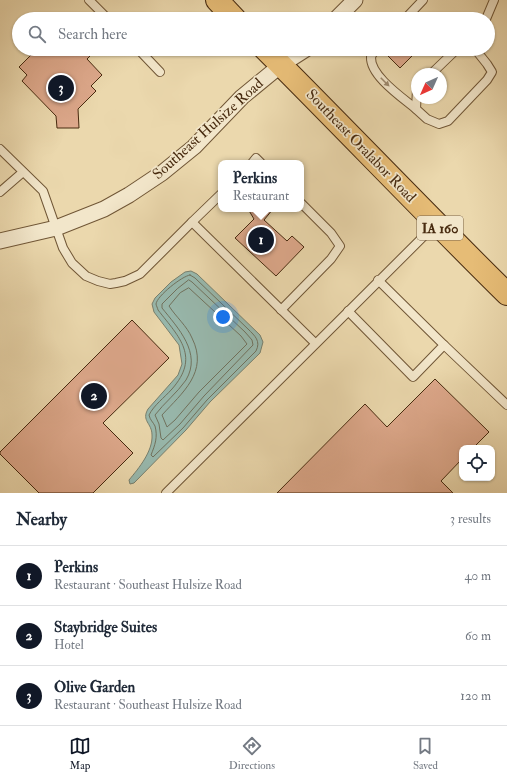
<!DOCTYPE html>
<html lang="en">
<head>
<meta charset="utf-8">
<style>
  :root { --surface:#fff; --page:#f2f2f3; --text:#1f2937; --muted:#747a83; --line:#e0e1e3; --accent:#111827 }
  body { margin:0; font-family:"IM FELL Double Pica",serif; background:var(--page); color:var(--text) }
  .controls { position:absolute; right:12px; bottom:12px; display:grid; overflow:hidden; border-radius:8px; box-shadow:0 1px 3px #0004 }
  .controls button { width:36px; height:36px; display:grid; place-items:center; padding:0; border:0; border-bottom:1px solid var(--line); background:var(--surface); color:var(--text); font:20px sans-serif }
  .compass { position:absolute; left:411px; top:68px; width:36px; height:36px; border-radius:50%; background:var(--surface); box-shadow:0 1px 3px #0004; rotate:225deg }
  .you { position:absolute; left:223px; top:317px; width:14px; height:14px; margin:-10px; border:3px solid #fff; border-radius:50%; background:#1a73e8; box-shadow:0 0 0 6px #1a73e833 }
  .badge { display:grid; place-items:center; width:26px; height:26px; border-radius:50%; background:var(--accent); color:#fff; font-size:13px; font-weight:700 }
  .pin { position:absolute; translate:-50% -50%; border:2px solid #fff; box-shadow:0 1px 4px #0006 }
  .popup { position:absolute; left:218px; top:160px; width:86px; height:52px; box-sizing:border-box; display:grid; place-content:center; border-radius:8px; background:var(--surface); filter:drop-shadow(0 1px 3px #0005); font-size:13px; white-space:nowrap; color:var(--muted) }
  .popup b { font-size:15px; color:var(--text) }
  .popup::after { content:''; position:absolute; left:50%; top:100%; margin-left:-8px; border:8px solid transparent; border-top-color:var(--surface) }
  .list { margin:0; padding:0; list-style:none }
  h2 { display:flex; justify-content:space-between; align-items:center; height:52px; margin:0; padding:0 16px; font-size:17px }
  h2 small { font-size:13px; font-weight:400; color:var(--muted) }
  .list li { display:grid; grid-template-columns:26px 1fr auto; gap:12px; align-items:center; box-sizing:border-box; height:60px; padding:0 16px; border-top:1px solid var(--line) }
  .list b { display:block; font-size:15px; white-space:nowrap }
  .list p { margin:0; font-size:13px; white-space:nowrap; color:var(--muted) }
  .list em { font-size:13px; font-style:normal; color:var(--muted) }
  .icon { flex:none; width:22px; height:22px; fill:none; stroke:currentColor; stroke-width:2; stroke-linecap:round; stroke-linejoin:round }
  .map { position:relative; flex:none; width:507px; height:493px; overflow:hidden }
  .search { position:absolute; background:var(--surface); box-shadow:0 1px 3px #0004; left:12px; right:12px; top:12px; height:44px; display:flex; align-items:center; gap:10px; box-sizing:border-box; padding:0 14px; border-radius:22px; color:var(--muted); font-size:15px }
  .sheet { height:232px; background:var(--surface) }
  nav { display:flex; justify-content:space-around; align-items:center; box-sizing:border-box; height:56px; border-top:1px solid var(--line); background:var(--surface); font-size:11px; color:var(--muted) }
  nav a { display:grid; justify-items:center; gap:2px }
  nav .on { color:var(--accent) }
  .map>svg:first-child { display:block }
</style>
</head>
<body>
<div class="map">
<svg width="507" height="493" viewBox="0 0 507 493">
  <rect width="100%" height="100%" fill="#ebd8ad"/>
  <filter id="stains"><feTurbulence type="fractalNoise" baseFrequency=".005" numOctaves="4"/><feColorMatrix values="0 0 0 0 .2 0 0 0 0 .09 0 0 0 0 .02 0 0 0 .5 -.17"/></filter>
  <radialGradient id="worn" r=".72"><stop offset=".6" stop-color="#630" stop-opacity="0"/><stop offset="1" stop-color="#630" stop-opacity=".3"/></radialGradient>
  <path fill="#98b9ae" stroke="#78806e" d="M 191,271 L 197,274 L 260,335 L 263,342 L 260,353 L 210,402 L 186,430 L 134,483 L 130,484 L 129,480 C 139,468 153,451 152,435 C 152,423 141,421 148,409 L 178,375 L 182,364 L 179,345 L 154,312 L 152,304 L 155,298 L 171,282 L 185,272 Z"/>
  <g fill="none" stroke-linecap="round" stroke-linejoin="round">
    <g stroke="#70725e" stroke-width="1">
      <path d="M 190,275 L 195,278 L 248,329 C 255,336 261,341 256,351 L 207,400 L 183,428 L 153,457 L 151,455 C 155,445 158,437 155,426 C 153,422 150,420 149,415 C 154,405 164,398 172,389 C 200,357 180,338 158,310 C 158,309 156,305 156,304 C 157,296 182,276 190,275 Z"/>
      <path d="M 189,280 L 192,282 L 245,332 L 252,340 L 253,345 L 204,396 L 180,424 L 163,440 L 161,438 L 159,424 L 155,415 C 164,403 177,393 186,380 C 202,353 178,328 162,308 L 162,304 L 177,289 Z"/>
      <path d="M 189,288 L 241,336 L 247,344 L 199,392 L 175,420 L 167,427 L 162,415 C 182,393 209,372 192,338 C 187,326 176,317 169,306 L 180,293 Z"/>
    </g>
  </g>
  <g fill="#dda88b" stroke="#472a0f">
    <polygon points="37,49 97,49 87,59 102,75 91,86 96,91 78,109 79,128 57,128 56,116 22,81 27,75 19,67"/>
    <polygon points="381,49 419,49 400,68"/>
    <polygon points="248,209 273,209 264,220 287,241 292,236 304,247 276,276 235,238 254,219"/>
    <polygon points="132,320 169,358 103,423 133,453 93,493 39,493 0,454 0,452"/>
    <polygon points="435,379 489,432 473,448 462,448 462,459 441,481 453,493 277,493 365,404 387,427"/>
  </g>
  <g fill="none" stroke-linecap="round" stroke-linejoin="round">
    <defs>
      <g id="service">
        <polyline points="89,0 108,19"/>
        <polyline points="405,19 423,0"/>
        <polyline points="486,19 494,0"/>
        <polyline points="138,49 160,72"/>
        <path d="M 376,49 C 374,52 372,54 371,57 C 370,76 403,98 416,109"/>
        <polyline points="431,74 457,49"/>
        <polyline points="417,89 416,109 427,119 439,124 448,121 487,80 492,72 487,64 475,49"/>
        <polyline points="0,149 43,191 63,248 72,263 86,276 98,281 110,284 116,283 125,281 140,274 192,222 315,343"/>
        <polyline points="252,163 256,158 261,163"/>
        <polyline points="0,192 23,172"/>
        <polyline points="192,222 221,194"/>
        <polyline points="281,310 331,259 340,246 331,233 301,203"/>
        <polyline points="348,311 413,377 444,345 378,280"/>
        <polyline points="444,345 507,405"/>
        <polyline points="166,493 436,224"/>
      </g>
      <g id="minor">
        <polyline points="336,19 355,0"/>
        <polyline points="0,241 56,228 104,209 129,195 162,173 194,147 242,97 281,65 306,49"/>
      </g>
      <g id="primary">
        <polyline points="217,0 235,19"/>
        <path d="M 265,49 C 346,130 425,213 507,294"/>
      </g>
    </defs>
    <use href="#service" stroke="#705636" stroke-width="10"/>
    <use href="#minor" stroke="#705636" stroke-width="17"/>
    <use href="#primary" stroke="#472a0f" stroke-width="24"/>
    <use href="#service" stroke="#f2e6ca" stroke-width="8"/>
    <use href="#minor" stroke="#f2e6ca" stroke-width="15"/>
    <use href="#primary" stroke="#e6bc76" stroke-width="22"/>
  </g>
  <defs><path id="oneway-solid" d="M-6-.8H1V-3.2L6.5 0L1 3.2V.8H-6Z"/></defs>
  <use fill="#9c886c" href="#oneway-solid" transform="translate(385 82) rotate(45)"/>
  <g text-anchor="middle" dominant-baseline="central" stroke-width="3.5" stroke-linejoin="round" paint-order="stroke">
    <rect fill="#f2e6ca" stroke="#7a6247" stroke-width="1" x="417" y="216" width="46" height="24" rx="3"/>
    <g font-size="14" font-weight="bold" fill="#472a0f">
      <text x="440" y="228">IA 160</text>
    </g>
    <g font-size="15" fill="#472a0f" stroke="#f2e6ca">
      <text transform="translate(208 129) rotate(-42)">Southeast Hulsize Road</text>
      <text transform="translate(361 146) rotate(46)">Southeast Oralabor Road</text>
    </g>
  </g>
  <rect width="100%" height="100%" filter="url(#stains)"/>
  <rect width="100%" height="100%" fill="url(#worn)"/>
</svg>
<div class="controls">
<button><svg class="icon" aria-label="locate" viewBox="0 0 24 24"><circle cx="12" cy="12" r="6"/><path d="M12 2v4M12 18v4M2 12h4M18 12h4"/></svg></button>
</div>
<svg class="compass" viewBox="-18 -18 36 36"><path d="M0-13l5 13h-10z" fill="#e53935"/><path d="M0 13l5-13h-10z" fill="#747a83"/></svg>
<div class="you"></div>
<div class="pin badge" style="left:261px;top:240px">1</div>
<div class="popup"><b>Perkins</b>Restaurant</div>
<div class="pin badge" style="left:94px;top:396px">2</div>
<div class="pin badge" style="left:61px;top:88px">3</div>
<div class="search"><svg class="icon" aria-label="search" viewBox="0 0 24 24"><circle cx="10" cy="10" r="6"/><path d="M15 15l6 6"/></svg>Search here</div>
</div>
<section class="sheet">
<h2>Nearby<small>3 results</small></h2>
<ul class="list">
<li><span class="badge">1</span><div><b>Perkins</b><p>Restaurant · Southeast Hulsize Road</p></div><em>40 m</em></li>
<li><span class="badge">2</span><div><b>Staybridge Suites</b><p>Hotel</p></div><em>60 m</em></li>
<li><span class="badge">3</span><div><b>Olive Garden</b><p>Restaurant · Southeast Hulsize Road</p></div><em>120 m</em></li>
</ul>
</section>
<nav>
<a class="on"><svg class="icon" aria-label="map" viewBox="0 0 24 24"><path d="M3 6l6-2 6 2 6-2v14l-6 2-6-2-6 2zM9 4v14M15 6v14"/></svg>Map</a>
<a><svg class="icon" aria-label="directions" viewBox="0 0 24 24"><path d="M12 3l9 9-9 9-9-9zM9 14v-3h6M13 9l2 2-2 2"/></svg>Directions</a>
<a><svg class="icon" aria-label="saved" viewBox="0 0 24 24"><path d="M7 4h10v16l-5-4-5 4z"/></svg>Saved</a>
</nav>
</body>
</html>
